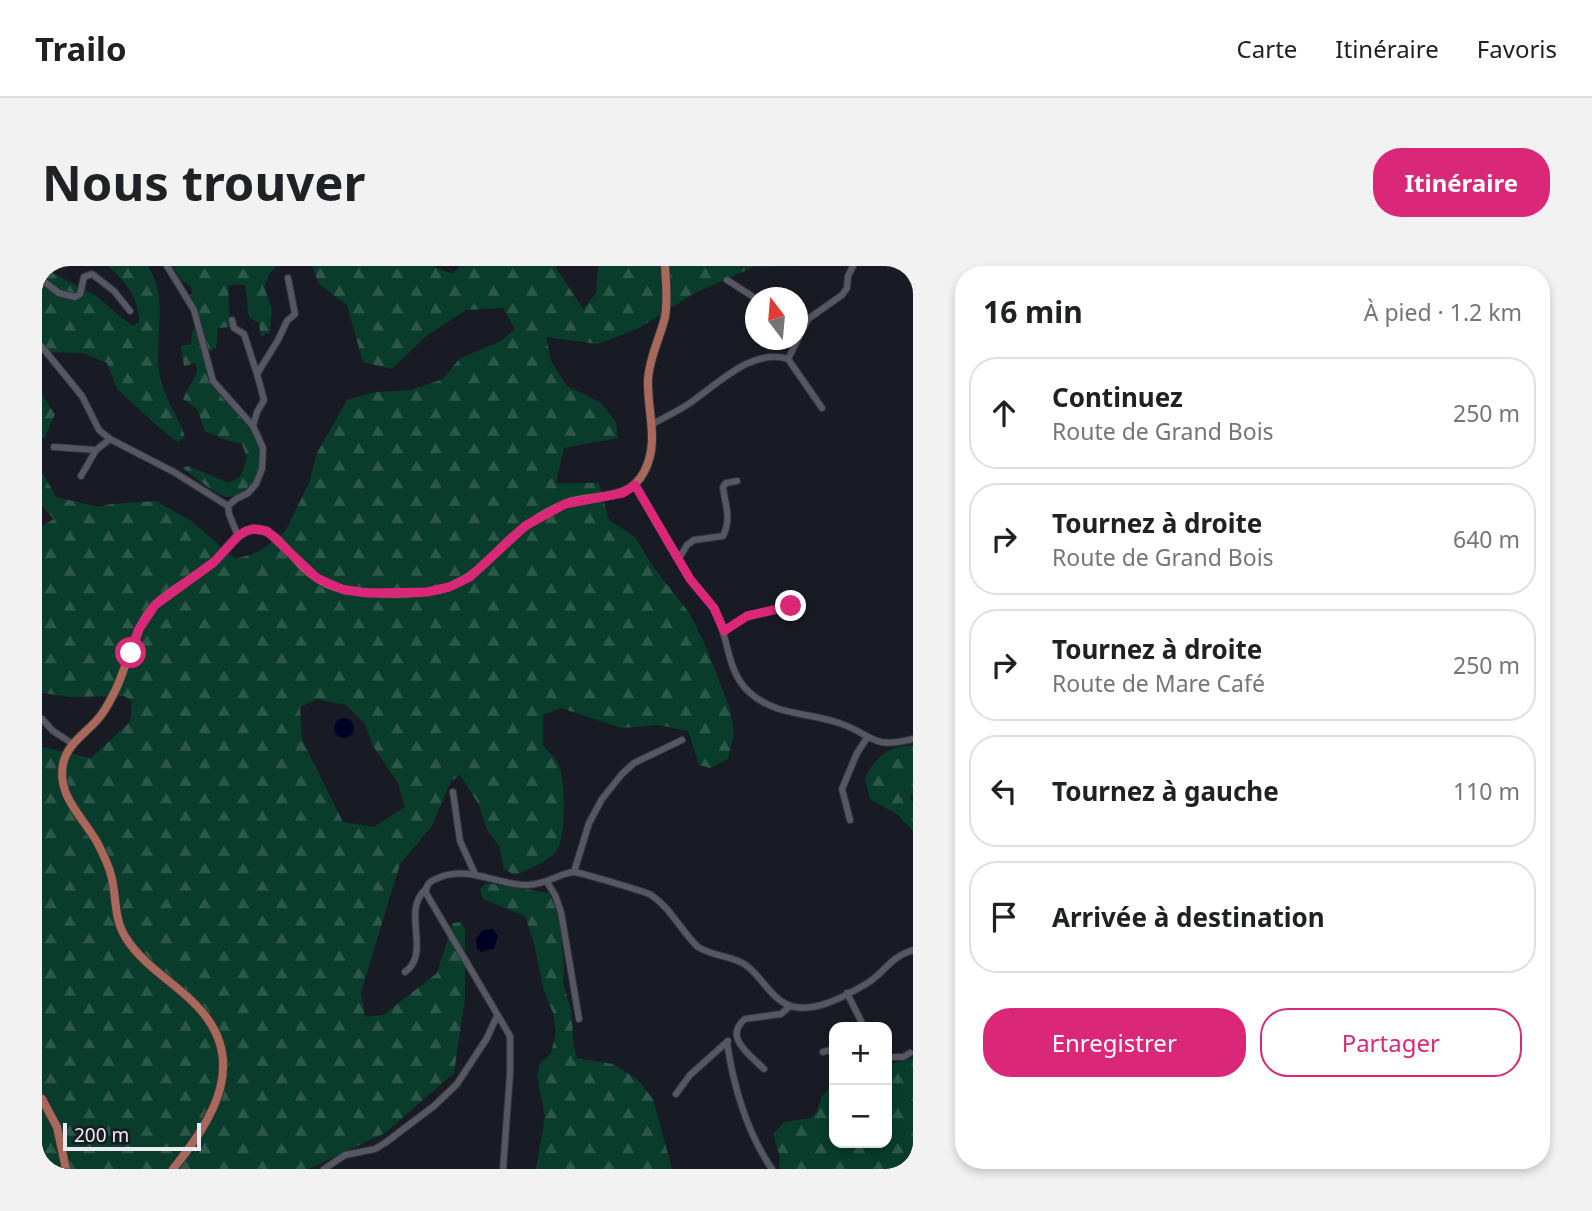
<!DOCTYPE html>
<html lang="fr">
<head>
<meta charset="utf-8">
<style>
  :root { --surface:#fff; --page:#f2f2f2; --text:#202124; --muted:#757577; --line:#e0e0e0; --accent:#db2777 }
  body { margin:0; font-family:"Noto Sans",sans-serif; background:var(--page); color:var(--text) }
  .controls { position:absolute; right:21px; bottom:21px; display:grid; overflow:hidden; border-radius:14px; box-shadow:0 4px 10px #0003 }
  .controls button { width:63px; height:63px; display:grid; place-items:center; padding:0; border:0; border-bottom:2px solid var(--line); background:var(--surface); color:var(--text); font:35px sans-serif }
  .compass { position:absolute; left:703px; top:21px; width:63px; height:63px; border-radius:50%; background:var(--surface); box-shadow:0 4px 10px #0003; rotate:344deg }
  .scale { position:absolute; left:21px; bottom:18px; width:138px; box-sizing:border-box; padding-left:7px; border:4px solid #eaecf3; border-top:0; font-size:19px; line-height:24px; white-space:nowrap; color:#eaecf3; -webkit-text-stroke:5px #191b24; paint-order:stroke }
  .stop { position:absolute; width:21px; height:21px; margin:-16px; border:5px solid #db2777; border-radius:50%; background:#fff }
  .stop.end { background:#db2777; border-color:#fff; box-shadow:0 2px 7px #0008 }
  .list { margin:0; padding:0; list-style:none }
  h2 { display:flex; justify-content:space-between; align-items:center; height:91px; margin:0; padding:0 28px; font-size:30px }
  h2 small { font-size:23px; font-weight:400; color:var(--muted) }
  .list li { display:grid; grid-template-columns:46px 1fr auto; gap:21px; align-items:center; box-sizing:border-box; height:112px; margin:0 14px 14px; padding:0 14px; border:2px solid var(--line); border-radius:28px }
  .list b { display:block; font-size:26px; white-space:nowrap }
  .list p { margin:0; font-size:23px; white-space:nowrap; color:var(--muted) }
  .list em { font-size:23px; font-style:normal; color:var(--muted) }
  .actions { display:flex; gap:14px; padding:21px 28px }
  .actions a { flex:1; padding:16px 0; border:2px solid var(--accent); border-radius:28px; text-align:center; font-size:24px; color:var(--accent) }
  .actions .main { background:var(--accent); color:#fff }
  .icon { flex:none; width:38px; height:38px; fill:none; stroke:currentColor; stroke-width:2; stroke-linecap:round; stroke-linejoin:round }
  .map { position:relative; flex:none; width:871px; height:903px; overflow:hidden; border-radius:28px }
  header { display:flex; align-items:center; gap:42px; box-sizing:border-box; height:98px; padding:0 35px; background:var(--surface); border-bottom:2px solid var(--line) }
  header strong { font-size:33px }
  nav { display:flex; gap:38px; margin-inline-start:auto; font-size:24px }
  .intro { display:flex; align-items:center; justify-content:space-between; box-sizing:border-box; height:168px; padding:0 42px }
  h1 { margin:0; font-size:49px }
  .button { padding:18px 32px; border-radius:28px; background:var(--accent); color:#fff; font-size:24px; font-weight:700 }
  main { display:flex; gap:42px; padding:0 42px }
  aside { flex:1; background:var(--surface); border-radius:28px; box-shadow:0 4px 10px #0003 }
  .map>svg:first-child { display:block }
</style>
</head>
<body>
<header>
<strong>Trailo</strong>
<nav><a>Carte</a><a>Itinéraire</a><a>Favoris</a></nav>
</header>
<div class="intro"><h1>Nous trouver</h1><a class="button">Itinéraire</a></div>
<main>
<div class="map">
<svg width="871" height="903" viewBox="0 0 871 903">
  <defs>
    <pattern id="forest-firs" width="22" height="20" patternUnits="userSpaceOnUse" patternTransform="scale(1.75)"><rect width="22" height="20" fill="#093c2a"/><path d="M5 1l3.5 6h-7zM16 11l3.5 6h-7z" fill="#2d5849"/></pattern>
  </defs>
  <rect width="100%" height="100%" fill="#191b24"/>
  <g fill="url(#forest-firs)" fill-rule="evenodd">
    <path d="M 66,0 L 106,0 C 128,34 111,74 118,111 C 122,132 137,151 143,171 L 136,176 L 120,164 L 75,123 L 65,97 L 41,87 L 0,86 L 0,1 L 54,30 L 90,60 L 97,56 C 97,32 84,16 66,0 Z"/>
    <path d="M 130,0 L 235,0 L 228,7 L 222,21 L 230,43 L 228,66 L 219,71 L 217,57 L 207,51 L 203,19 L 186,19 L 188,61 L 176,62 L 174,82 L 166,86 C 168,97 169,113 174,123 C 181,137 198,146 207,158 C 223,177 223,211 201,225 C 198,228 191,231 186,231 C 174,229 151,210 141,202 L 146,200 L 187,217 L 198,211 L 205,192 L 200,178 L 183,174 L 163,165 L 155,143 L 141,133 L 155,106 L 154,97 L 142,100 L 139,80 L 149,78 L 150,66 L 158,60 L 147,29 L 150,28 L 149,20 L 140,15 Z"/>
    <path d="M 270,0 L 391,0 L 410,8 L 418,0 L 513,0 L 541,43 L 554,27 L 556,0 L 761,0 L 711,1 L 651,28 L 597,62 L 556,78 L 504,71 L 509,95 L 525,120 L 559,137 L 574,156 L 576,172 L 522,182 L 514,217 L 557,217 L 567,254 L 594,272 L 609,298 L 648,348 L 665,383 L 688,443 L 692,467 L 686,493 L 668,502 L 657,499 L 646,465 L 617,459 L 580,462 L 519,442 L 501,449 L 501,480 C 505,485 513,491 516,497 C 524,512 524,570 515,584 C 506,596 487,603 473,609 L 462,603 L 457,580 L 446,566 L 436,537 L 418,509 L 409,515 L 390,560 L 358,598 L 319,726 L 323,751 L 341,749 L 395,707 L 411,657 L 419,656 L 423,664 L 423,733 L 412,807 L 343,867 L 267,903 L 0,903 L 0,481 L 49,492 L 88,456 L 90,435 L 82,430 L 28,431 L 0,427 L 0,260 L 12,253 L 0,240 L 0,206 L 14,231 L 56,241 L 69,238 L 114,235 L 149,255 L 194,293 L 216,286 L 243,266 L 267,217 L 275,187 L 305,134 L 333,126 L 369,124 L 401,113 L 417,93 L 459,75 L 473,63 L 461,42 L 424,44 L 383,71 L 350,103 L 321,96 L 305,39 L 277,18 ZM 275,433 L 304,439 L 323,458 L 331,480 L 356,517 L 363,541 L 332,561 L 301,556 L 260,474 L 258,441 Z"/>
    <polygon points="0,129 13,148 3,171 0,172"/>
    <path d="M 871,479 L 871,529 L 867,531 L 871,537 L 871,565 L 855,548 L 828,533 L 823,512 C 834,490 845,481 871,479 Z"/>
    <polygon points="444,617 507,627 517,651 522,700 521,717 529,744 532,781 535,792 570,798 594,812 611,833 630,903 494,903 503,851 495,809 498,798 509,787 514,767 511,747 502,725 491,674 483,650 441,633 438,623"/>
    <polygon points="871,792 871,903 737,903 738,891 731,868 742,856 769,852 775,845 780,830 792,817 792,877 845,877 845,799"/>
  </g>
  <g fill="#000125">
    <circle cx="302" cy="462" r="10"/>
    <polygon points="451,663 456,670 452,683 439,686 435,683 434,673 441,664"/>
  </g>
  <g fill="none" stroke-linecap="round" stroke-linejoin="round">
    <defs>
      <g id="minor">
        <polyline points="125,0 152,44 171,115 211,160 221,182 220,203 214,218 206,227 194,233 186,240 187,248 196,270"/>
        <polyline points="0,14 17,27 33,31 38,28 42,11 50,8 72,25 88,45"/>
        <polyline points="685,14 713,32"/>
        <polyline points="190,54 192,62 202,68 215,108 236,74 245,55 253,48 246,12"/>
        <polyline points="0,81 40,130 57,164 68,173 132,206 186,240"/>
        <polyline points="746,93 780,142"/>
        <path d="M 610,158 C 622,152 634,146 645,139 C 673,121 709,81 746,93 L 766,53 L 800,29 L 805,22 L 806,10 L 811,0"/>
        <polyline points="211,160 215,146 222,134 215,108"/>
        <polyline points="12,181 54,184 68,173"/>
        <polyline points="39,210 54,184"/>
        <path d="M 593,219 C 611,249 627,282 647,311 C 654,322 666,332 673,344 C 687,371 684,405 707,426 C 733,450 766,446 797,457 C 831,468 828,484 871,473"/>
        <path d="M 636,294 L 645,279 L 652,274 L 681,270 C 690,252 683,239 681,221 L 684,217 L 695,215"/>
        <polyline points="682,365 705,350 747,340 750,341 750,347"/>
        <polyline points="0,453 11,465 31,478"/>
        <polyline points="411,526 418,575 433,608"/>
        <polyline points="808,554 800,523 815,487 825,472"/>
        <polyline points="532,606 547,557 560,533 580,508 592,497 640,474"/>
        <polyline points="505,616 513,629 519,646 537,753"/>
        <path d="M 363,706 C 390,687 359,646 383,624"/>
        <polyline points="805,727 822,761"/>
        <path d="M 685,776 C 691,819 705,867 730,903"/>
        <polyline points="781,786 792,783"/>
        <polyline points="845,791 861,791 868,787"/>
        <path d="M 722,803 C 708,789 681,771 703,753 L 739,748 L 748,740"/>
        <polyline points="634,828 648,809 686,775"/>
        <polyline points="282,903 303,889 333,883 343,877 392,840 415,818 445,772 455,750"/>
        <path d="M 461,903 L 468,808 L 468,770 L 384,627 C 384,618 388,615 396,612 C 427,599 454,619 485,619 C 504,619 517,607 532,606 C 536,606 605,626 609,629 C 629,642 639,665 656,681 C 671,691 691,689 705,700 C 718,710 726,726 739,735 C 763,753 802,731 824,718 C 844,706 846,692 871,684"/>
      </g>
      <g id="major">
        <polyline points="0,833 15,861 24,903"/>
        <path d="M 131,903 C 172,852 209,793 152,737 C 130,715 101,699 84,672 C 71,652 75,630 69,609 C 66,597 60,586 55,576 C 40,550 15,530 21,498 C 25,478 43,468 56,453 C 62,446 67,437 71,429 C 87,400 90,361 115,337 C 132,321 155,311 173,295 C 185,284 195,265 212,263 C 233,262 248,289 262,302 C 274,313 290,322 306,324 C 334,329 381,330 407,321 C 433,311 450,290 469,272 C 485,258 505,245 525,237 C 552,227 586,237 602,206 C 618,176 605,146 606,114 C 607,92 618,72 623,51 C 626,34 624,16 623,0"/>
      </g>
    </defs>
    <use href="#minor" stroke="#33343b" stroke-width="8"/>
    <use href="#major" stroke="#33343b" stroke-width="10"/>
    <use href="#minor" stroke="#555763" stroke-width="6"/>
    <use href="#major" stroke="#a8695b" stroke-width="8"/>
  </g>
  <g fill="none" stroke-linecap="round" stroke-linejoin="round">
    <polyline stroke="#db2777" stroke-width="9" points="89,387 97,363 113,339 172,296 196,270 204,265 211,263 225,265 275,312 302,324 326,327 385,326 407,321 428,311 483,260 523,238 581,227 593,219 648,313 672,342 682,365 705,350 749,340"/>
  </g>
</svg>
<div class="controls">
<button>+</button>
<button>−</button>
</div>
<svg class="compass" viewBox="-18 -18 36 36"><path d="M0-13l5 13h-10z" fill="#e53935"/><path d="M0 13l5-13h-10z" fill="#757577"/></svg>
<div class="scale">200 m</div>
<div class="stop" style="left:89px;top:387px"></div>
<div class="stop end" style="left:749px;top:340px"></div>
</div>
<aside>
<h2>16 min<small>À pied · 1.2 km</small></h2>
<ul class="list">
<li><svg class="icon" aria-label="ahead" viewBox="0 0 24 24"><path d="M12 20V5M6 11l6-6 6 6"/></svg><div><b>Continuez</b><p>Route de Grand Bois</p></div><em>250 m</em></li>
<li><svg class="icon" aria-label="right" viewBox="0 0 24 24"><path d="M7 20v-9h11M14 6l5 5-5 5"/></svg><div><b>Tournez à droite</b><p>Route de Grand Bois</p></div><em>640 m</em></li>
<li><svg class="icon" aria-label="right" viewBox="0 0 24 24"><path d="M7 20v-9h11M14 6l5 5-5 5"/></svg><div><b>Tournez à droite</b><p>Route de Mare Café</p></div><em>250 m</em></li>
<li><svg class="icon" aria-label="left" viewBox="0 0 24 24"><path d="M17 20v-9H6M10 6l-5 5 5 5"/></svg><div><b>Tournez à gauche</b></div><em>110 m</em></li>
<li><svg class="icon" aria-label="arrive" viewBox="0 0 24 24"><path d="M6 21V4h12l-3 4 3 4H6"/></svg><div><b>Arrivée à destination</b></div></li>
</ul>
<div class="actions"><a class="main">Enregistrer</a><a>Partager</a></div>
</aside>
</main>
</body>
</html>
